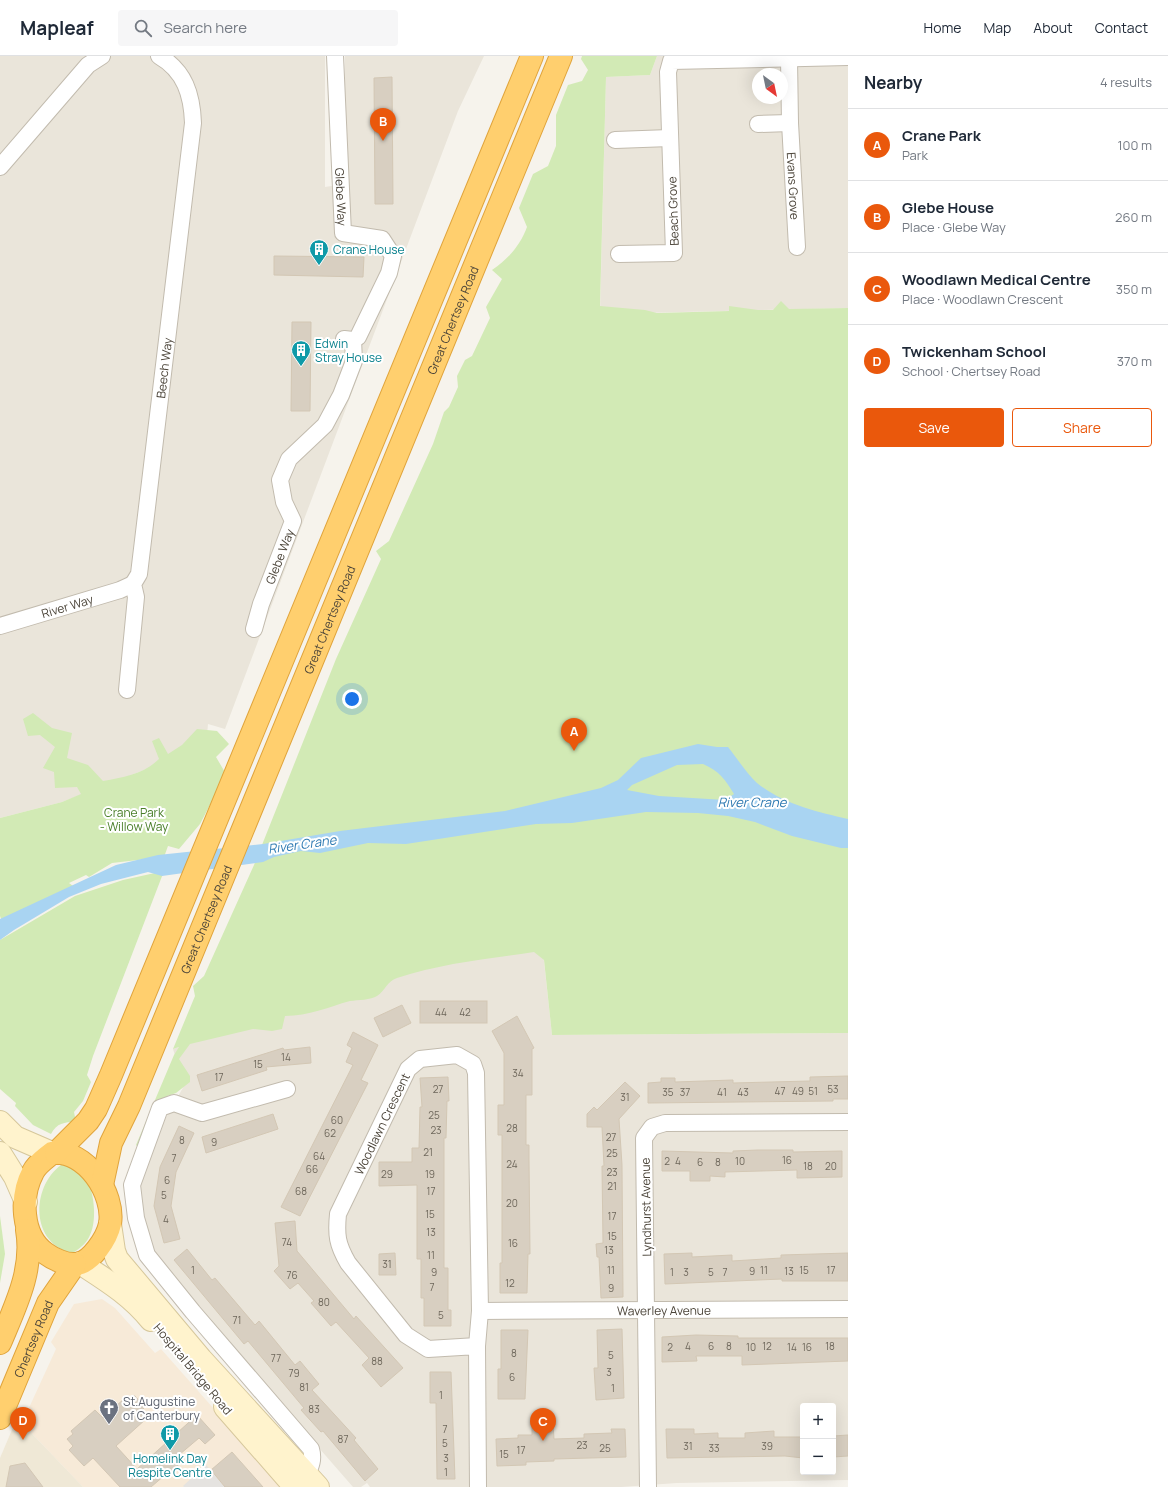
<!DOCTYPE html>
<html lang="en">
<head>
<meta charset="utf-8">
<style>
  :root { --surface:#fff; --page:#f6f6f7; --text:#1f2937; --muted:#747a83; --line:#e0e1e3; --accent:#ea580c }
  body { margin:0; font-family:Manrope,sans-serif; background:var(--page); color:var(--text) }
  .controls { position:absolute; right:12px; bottom:12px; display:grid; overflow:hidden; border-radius:4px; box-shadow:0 4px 16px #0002 }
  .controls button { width:36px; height:36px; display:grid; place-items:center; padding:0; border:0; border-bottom:1px solid var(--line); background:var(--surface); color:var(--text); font:20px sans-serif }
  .compass { position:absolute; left:752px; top:12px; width:36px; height:36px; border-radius:50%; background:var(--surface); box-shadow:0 4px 16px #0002; rotate:147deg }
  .you { position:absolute; left:352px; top:643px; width:14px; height:14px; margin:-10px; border:3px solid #fff; border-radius:50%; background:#1a73e8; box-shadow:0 0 0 6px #1a73e833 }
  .badge { display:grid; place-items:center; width:26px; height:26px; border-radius:50%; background:var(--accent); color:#fff; font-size:13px; font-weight:700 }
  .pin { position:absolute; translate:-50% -33px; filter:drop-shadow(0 1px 2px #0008) }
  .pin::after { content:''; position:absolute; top:21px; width:14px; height:12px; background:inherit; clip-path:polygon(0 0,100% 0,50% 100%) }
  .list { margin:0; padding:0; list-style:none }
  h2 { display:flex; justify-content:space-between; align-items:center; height:52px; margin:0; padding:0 16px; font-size:17px }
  h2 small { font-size:13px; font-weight:400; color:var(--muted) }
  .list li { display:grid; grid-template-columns:26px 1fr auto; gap:12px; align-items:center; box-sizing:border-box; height:72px; padding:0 16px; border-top:1px solid var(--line) }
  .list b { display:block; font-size:15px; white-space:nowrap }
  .list p { margin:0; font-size:13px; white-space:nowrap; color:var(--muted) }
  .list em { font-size:13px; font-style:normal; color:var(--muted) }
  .actions { display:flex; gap:8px; padding:12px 16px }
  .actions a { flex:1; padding:9px 0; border:1px solid var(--accent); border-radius:4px; text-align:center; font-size:14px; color:var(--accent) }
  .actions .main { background:var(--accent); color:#fff }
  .icon { flex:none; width:22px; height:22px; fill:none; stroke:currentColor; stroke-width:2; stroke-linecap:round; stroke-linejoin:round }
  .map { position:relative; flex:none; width:848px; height:1431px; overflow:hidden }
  header { display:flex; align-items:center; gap:24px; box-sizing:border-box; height:56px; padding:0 20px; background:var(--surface); border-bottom:1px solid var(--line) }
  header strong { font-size:19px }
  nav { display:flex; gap:22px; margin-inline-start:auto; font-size:14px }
  .search { width:280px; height:36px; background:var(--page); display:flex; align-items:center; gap:10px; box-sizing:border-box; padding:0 14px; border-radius:4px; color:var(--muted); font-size:15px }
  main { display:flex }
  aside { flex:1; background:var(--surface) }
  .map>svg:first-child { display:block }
</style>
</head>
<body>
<header>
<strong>Mapleaf</strong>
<div class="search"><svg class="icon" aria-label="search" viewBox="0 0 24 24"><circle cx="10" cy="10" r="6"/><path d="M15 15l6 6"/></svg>Search here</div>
<nav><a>Home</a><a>Map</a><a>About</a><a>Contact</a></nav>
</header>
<main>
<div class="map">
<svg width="848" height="1431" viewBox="0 0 848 1431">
  <rect width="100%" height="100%" fill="#f6f3ec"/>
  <g fill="#eae5da" fill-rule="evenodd">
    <polygon points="0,0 325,0 325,131 345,128 345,0 484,0 458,55 225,673 208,668 206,690 62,746 0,762"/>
    <path d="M 657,0 L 848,0 L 848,252 L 600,258 L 606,21 L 650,19 ZM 758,18 L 782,18 L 782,42 L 758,42 Z"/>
    <path d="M 542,887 L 552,979 L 848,977 L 848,1424 L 677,1427 L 621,1431 L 370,1431 L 367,1427 L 361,1431 L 353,1431 L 195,1250 L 149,1195 L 138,1135 L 165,1063 L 184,1030 L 173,993 L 420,914 ZM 803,1350 L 833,1350 L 833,1416 L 803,1416 Z"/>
  </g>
  <polygon fill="#f7ead8" points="102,1243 115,1252 155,1297 161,1293 283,1431 83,1431 22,1367 56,1293 51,1286 74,1248"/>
  <polygon fill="#efe8d6" points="17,1362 83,1431 0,1431 0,1402"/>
  <g fill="#d2eab5">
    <path d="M 582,0 L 657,0 L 650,19 L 606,21 L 600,250 L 645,254 L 657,257 L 729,255 L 729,250 L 758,254 L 773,254 L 781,245 L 789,253 L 848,252 L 848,977 L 552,979 L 544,904 L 534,896 C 487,903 442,907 397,922 C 387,925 385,935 377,940 C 371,944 358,944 350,945 C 328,951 309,960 285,960 L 282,973 L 272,975 L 253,973 L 190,988 L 179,1003 L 190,1020 L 190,1026 L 176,1037 L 167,1040 L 161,1049 L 141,1094 L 136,1089 L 174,999 L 179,991 L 173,993 L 195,940 L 193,930 L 204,920 L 254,809 L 336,603 L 381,503 L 376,495 L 389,485 L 433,388 L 444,356 L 449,351 L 458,331 L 457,320 L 465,304 L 472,300 L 490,262 L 486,251 L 502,223 L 492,214 C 508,203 520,190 527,171 L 519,152 L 533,118 L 548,110 L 556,90 L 556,59 L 568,29 L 582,25 L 588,14 L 581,3 Z"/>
    <path d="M 33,657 L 52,672 L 72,677 L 67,702 L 88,709 L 103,725 C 124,721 144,718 159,703 L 152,685 L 159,682 L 168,698 L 182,689 L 197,673 L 217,675 L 229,688 L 216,701 L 226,718 L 200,768 L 179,793 L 168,790 L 164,801 L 112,807 L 89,821 L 86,819 L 69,827 L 73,830 L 4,871 L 0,860 L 0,762 L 62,746 L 81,738 L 77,731 L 55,732 L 54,716 L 43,712 L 55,691 L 40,679 L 28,680 L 23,663 Z"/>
    <path d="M 164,815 L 93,1000 L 87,1019 L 91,1026 L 83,1045 L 74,1056 L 76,1066 C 64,1066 57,1067 51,1078 L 33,1069 L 15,1050 L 16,1047 L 0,1033 L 0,884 L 75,840 L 123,824 Z"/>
    <path d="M 61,1109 C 68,1109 75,1108 81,1114 C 94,1128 98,1163 90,1179 C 87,1187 80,1192 73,1197 C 31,1189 30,1132 61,1109 Z"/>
    <polygon points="0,1160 5,1198 0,1227"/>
  </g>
  <polygon fill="#e5e3e0" points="206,1409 225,1431 184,1431 183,1430"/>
  <path fill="#a9d4f2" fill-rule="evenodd" d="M 698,688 L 717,691 L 728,691 C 737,702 746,717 757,727 C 783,748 817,756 848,763 L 848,792 L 841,792 L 792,780 L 755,766 L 728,760 L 698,757 L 646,756 L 572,767 L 536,768 L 406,788 L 368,787 L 320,797 L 301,795 L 274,801 L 263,806 L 162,820 L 148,816 L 101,828 L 69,841 L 14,874 L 0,884 L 0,863 L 116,809 L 158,799 L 263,788 L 340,775 L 505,755 L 601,732 L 618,724 L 641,702 ZM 703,708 C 719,715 725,723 734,738 L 725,744 L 659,740 L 627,734 L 632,729 L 677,709 Z"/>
  <g fill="#d8cfc1" stroke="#d3c7b4">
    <polygon points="392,21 393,148 375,148 374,22"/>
    <polygon points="274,200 364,201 363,221 274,219"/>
    <polygon points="292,266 311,266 310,355 291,355"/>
    <rect x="420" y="945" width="67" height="22"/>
    <polygon points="402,949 411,967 383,981 374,962"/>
    <polygon points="517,960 534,992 532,993 532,1039 526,1039 526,1089 529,1089 529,1104 530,1198 528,1198 527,1237 500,1237 500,1207 502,1207 502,1079 498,1079 498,1049 504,1049 504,997 492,975"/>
    <polygon points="353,976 378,989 361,1024 368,1027 300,1160 281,1151 353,1009 346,1006 352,992 347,989"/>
    <polygon points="310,991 311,1007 266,1011 267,1014 202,1035 197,1019 283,992 284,994"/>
    <polygon points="848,1020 848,1043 833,1043 833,1045 648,1047 648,1027 661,1026 661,1022 675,1022 675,1026 733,1024 733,1027 810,1025 810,1021"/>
    <polygon points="448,1021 449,1045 447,1045 446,1082 444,1082 444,1212 448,1212 448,1254 451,1254 451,1270 424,1270 424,1242 421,1242 421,1203 417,1203 417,1129 379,1130 379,1106 412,1106 412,1092 419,1092 420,1051 422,1051 420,1022"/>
    <polygon points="625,1026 640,1040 619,1063 622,1109 623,1241 601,1242 599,1201 597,1201 596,1188 603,1187 602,1110 604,1110 602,1071 587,1071 587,1058 594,1051 597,1054"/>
    <polygon points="273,1058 278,1073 206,1097 202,1081"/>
    <polygon points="179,1070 194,1077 176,1116 171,1150 180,1183 164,1187 154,1150 160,1111"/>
    <polygon points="758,1094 793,1094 793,1096 842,1095 842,1121 797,1122 797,1114 725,1116 725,1121 710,1120 710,1125 690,1125 690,1115 662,1115 662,1095 733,1097 733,1095"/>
    <polygon points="295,1165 297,1195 354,1263 356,1260 403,1312 381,1331 362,1309 369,1302 336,1266 331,1270 311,1247 314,1245 298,1227 290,1233 274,1215 279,1210 275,1167"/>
    <polygon points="187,1193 212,1224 215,1222 255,1269 259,1265 295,1309 300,1305 319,1328 312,1334 356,1382 354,1384 378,1413 365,1425 323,1375 321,1376 301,1354 304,1352 248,1285 244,1288 174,1204"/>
    <polygon points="395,1197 396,1219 379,1219 379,1198"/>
    <polygon points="692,1197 692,1201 732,1199 732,1205 781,1202 781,1199 848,1197 848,1225 782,1225 782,1223 665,1228 664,1198"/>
    <polygon points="622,1273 624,1342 596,1344 594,1312 598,1312 597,1274"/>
    <polygon points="501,1274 528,1274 525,1343 498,1343 498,1313 501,1313"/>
    <polygon points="696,1279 738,1280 738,1282 848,1282 848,1305 742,1309 742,1300 696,1300 697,1305 662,1306 662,1281"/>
    <polygon points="430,1316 451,1316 455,1423 437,1423 436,1347 430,1347"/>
    <polygon points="134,1339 145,1351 140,1356 146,1363 116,1390 137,1413 197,1359 215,1379 205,1388 199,1382 173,1404 179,1411 168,1422 165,1419 151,1431 120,1431 93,1402 84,1410 69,1394 73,1390 67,1383 73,1378 71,1375 95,1354 103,1362 126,1341 129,1344"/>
    <polygon points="553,1368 554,1383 584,1382 584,1378 612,1377 611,1373 625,1373 626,1401 554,1403 554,1405 526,1406 526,1409 497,1410 496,1383 518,1382 518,1379 532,1379 532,1369"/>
    <polygon points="666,1373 694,1373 694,1378 718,1377 718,1382 745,1382 745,1377 774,1375 774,1381 803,1381 803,1402 785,1400 667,1402"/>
    <polygon points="848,1379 848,1400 833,1401 833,1380"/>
    <polygon points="232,1396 263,1431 225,1431 211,1414"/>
    <polygon points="25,1407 43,1431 6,1431 10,1410"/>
  </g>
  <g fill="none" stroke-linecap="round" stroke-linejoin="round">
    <defs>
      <g id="street">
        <path id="s1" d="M 335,0 L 343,177 L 382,183 L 393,200 L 389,217 L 358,281 L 353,284 L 344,283"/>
        <path id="s2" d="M 789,3 L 790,67 L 797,191"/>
        <polyline points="758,68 790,67"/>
        <polyline points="615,84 670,82"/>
        <polyline points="0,111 88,9 102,0"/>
        <polyline points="619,198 674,197 668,16 671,5 848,1"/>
        <path id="s3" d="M 0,570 L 120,534 L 133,528"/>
        <path id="s4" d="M 254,573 L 261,548 L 293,465 L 284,446 L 280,424 L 289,403 L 325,369 L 341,339 L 354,305 L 353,284"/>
        <path id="s5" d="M 127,634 L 136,541 L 133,528 L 139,518 L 193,67 C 192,39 185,15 159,0"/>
        <path d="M 287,1033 L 202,1057 L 174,1047 L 160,1052 L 132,1129 L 136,1162 L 147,1199 L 193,1256 L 311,1393 C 314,1403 311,1410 307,1419"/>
        <path id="s6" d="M 480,1255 L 848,1253"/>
        <path id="s7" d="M 477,1290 L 428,1293 L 406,1279 L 348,1207 C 337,1188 336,1179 338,1158 L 408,1013 L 420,1003 L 457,999 L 473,1008 L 476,1017 L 480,1255 L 477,1290 L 478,1431"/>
        <polyline points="648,1431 644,1082 652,1071 665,1067 848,1066"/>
      </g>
      <g id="secondary">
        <polyline points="0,1066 15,1081 52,1097"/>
        <polyline points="0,1097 15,1121 26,1146"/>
        <polyline points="110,1168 114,1195 117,1203 201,1303 318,1431"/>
        <path d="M 80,1207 C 106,1224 131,1239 151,1264"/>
        <polyline points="225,1351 295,1431"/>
      </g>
      <g id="highway">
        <path d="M 52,1097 C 86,1093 115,1138 110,1168 C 107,1182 91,1207 76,1208 C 66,1209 53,1203 45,1197 C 21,1180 20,1140 33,1116 C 37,1108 45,1103 52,1097 Z"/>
        <polyline points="56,1097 88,1065 96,1053 111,1019 532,0"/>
        <path id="s8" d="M 102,1129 L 111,1087 L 129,1050 L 561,0"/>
        <path d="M 0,1287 C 15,1251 34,1214 27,1174"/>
        <path id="s9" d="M 0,1362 L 48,1247 L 75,1208"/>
      </g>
    </defs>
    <use href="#street" stroke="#c2bbae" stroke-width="18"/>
    <use href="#secondary" stroke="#d6c79b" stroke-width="24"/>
    <use href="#highway" stroke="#e0a43c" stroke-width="24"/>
    <use href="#street" stroke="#fff" stroke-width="16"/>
    <use href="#secondary" stroke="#fff3cd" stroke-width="22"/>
    <use href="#highway" stroke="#ffcf6e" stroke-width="22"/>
  </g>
  <defs>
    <symbol id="building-pin" viewBox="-11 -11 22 30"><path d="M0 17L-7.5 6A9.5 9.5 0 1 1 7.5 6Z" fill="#0f9aa8" stroke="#fff"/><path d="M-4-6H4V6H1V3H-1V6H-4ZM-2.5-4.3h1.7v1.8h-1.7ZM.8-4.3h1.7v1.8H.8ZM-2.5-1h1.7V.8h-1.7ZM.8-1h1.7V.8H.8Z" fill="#fff"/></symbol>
    <symbol id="church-pin" viewBox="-11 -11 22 30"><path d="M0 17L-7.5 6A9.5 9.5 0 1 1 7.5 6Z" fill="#6b7280" stroke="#fff"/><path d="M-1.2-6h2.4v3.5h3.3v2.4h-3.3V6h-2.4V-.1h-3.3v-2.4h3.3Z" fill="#fff"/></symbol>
  </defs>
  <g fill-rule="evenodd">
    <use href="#building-pin" x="308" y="182" width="22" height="30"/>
    <use href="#building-pin" x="290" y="283" width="22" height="30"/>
    <use href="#church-pin" x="98" y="1341" width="22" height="30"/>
    <use href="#building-pin" x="159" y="1367" width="22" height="30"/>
  </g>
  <g text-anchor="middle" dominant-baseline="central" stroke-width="4" stroke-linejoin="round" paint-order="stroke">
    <g font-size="10" fill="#6e675b">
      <text x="441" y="956">44</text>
      <text x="465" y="956">42</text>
      <text x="286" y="1001">14</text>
      <text x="258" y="1008">15</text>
      <text x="518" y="1017">34</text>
      <text x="219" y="1021">17</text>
      <text x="438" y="1033">27</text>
      <text x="833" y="1033">53</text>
      <text x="780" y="1035">47</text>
      <text x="798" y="1035">49</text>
      <text x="813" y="1035">51</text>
      <text x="668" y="1036">35</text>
      <text x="685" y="1036">37</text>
      <text x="722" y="1036">41</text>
      <text x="743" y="1036">43</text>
      <text x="625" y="1041">31</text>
      <text x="434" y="1059">25</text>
      <text x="337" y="1064">60</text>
      <text x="512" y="1072">28</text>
      <text x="436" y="1074">23</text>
      <text x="330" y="1077">62</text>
      <text x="611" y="1081">27</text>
      <text x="182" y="1084">8</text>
      <text x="214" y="1086">9</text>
      <text x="428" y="1096">21</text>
      <text x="612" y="1097">25</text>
      <text x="319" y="1100">64</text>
      <text x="174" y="1102">7</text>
      <text x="787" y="1104">16</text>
      <text x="667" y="1105">2</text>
      <text x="678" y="1105">4</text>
      <text x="740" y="1105">10</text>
      <text x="700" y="1106">6</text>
      <text x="718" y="1106">8</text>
      <text x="512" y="1108">24</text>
      <text x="808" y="1110">18</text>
      <text x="831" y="1110">20</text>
      <text x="312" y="1113">66</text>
      <text x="612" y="1116">23</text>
      <text x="387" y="1118">29</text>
      <text x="430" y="1118">19</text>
      <text x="167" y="1124">6</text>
      <text x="612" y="1130">21</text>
      <text x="301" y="1135">68</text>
      <text x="431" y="1135">17</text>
      <text x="164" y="1139">5</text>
      <text x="512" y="1147">20</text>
      <text x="430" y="1158">15</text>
      <text x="612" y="1160">17</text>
      <text x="166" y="1163">4</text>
      <text x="431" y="1176">13</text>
      <text x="612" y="1180">15</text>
      <text x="287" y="1186">74</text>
      <text x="513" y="1187">16</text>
      <text x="609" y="1194">13</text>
      <text x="431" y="1199">11</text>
      <text x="387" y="1208">31</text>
      <text x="193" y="1214">1</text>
      <text x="611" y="1214">11</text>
      <text x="764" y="1214">11</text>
      <text x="804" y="1214">15</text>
      <text x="831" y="1214">17</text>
      <text x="752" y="1215">9</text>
      <text x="789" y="1215">13</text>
      <text x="434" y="1216">9</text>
      <text x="672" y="1216">1</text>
      <text x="686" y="1216">3</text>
      <text x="711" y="1216">5</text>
      <text x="725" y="1216">7</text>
      <text x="292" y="1219">76</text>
      <text x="510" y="1227">12</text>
      <text x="432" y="1231">7</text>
      <text x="611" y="1232">9</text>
      <text x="324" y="1246">80</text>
      <text x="441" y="1259">5</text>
      <text x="237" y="1264">71</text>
      <text x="688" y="1290">4</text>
      <text x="711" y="1290">6</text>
      <text x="729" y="1290">8</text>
      <text x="767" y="1290">12</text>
      <text x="830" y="1290">18</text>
      <text x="670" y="1291">2</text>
      <text x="751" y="1291">10</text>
      <text x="792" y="1291">14</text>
      <text x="807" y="1291">16</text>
      <text x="514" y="1297">8</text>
      <text x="611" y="1299">5</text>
      <text x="276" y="1302">77</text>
      <text x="377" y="1305">88</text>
      <text x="609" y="1316">3</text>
      <text x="294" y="1317">79</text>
      <text x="512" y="1321">6</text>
      <text x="304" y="1331">81</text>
      <text x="613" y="1332">1</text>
      <text x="441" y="1339">1</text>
      <text x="314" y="1353">83</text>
      <text x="445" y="1373">7</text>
      <text x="343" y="1383">87</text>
      <text x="445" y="1387">5</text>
      <text x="582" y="1389">23</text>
      <text x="688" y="1390">31</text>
      <text x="767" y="1390">39</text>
      <text x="605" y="1392">25</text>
      <text x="714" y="1392">33</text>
      <text x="521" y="1394">17</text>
      <text x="504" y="1398">15</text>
      <text x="446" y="1402">3</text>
      <text x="446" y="1416">1</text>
    </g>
    <g font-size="12" fill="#4b4439" stroke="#fff">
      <text stroke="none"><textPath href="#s2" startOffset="127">Evans Grove</textPath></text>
      <text stroke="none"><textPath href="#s1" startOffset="141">Glebe Way</textPath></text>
      <text transform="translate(673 155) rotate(-92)">Beach Grove</text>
      <text stroke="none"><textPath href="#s8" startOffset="934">Great Chertsey Road</textPath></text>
      <text stroke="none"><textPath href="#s5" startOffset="326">Beech Way</textPath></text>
      <text stroke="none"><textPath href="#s4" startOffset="77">Glebe Way</textPath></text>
      <text stroke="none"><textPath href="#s3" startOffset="70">River Way</textPath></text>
      <text stroke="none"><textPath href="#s8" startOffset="610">Great Chertsey Road</textPath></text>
      <text stroke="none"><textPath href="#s8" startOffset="286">Great Chertsey Road</textPath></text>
      <text stroke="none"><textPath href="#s7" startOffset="319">Woodlawn Crescent</textPath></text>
      <text transform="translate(646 1151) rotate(-91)">Lyndhurst Avenue</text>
      <text stroke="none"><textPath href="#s6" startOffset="184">Waverley Avenue</textPath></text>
      <text stroke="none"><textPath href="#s9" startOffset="86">Chertsey Road</textPath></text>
      <text transform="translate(193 1313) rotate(50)">Hospital Bridge Road</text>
    </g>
    <g font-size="12" fill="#0d838f" stroke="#fff" text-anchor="start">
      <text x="333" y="193">Crane House</text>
      <text x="315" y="287">Edwin<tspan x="315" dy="14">Stray House</tspan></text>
      <text x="170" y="1402" text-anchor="middle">Homelink Day<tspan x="170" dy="14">Respite Centre</tspan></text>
    </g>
    <g font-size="12" fill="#4a7f2a" stroke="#fff">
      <text x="134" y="756">Crane Park<tspan x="134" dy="14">- Willow Way</tspan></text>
    </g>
    <g font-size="12" fill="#5b616d" stroke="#fff" text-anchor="start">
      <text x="123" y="1345">St.Augustine<tspan x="123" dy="14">of Canterbury</tspan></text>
    </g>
    <g font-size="13" font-style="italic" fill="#2e7ab2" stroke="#fff">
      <text x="752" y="746">River Crane</text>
      <text transform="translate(302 788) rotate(-8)">River Crane</text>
    </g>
  </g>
</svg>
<div class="controls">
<button>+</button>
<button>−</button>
</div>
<svg class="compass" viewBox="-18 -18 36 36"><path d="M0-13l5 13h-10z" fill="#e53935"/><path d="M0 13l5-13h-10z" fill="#747a83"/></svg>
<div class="you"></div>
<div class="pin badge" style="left:574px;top:695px">A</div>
<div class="pin badge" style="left:383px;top:85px">B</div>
<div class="pin badge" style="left:543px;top:1385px">C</div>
<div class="pin badge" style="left:23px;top:1384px">D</div>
</div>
<aside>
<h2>Nearby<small>4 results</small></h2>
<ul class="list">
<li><span class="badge">A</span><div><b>Crane Park</b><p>Park</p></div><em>100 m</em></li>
<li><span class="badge">B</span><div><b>Glebe House</b><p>Place · Glebe Way</p></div><em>260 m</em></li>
<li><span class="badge">C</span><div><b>Woodlawn Medical Centre</b><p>Place · Woodlawn Crescent</p></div><em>350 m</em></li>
<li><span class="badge">D</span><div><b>Twickenham School</b><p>School · Chertsey Road</p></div><em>370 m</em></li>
</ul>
<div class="actions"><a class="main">Save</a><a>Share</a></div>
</aside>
</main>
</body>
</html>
